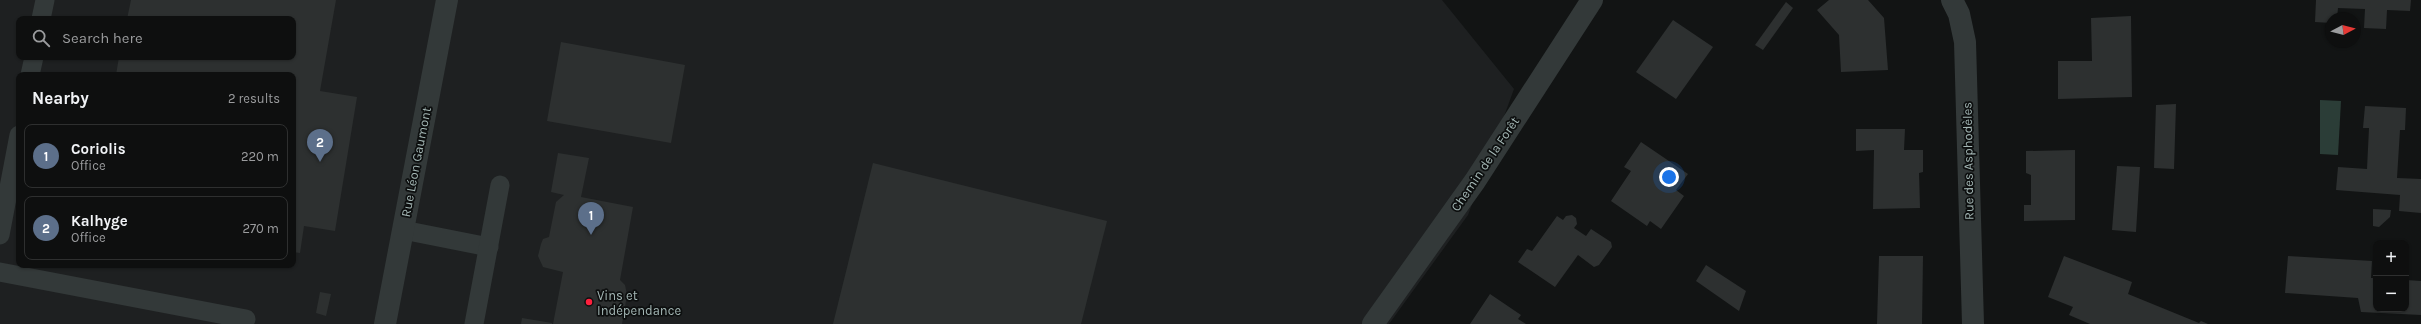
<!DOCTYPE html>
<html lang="en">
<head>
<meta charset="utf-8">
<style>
  :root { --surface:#0e0f0f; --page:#1c1d1d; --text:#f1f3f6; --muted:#9b9c9e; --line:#2e2f2f; --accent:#fe203d }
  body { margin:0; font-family:Karla,sans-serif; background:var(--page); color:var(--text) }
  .controls { position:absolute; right:12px; bottom:12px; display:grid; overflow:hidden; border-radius:8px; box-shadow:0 1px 3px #0004 }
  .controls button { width:36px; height:36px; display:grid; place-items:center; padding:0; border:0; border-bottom:1px solid var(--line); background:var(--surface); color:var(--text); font:20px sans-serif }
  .compass { position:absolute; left:2325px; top:12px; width:36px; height:36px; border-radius:50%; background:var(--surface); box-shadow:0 1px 3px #0004; rotate:83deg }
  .you { position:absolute; left:1669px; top:177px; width:14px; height:14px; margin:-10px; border:3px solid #fff; border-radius:50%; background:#1a73e8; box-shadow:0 0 0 6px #1a73e833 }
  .badge { display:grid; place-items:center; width:26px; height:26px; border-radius:50%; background:var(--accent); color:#fff; font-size:13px; font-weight:700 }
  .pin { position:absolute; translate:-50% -33px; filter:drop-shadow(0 1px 2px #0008) }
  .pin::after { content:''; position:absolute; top:21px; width:14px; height:12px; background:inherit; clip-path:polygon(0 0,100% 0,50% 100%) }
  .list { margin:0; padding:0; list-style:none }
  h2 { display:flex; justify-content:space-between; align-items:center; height:52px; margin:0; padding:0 16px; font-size:17px }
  h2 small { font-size:13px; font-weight:400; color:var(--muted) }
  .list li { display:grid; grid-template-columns:26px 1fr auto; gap:12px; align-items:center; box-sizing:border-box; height:64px; margin:0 8px 8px; padding:0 8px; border:1px solid var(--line); border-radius:8px }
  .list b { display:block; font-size:15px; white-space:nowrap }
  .list p { margin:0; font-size:13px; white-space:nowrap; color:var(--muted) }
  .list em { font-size:13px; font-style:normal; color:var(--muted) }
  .icon { flex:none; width:22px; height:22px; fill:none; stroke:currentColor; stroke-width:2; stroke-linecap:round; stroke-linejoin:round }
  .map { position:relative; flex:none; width:2421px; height:324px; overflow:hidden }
  .search { position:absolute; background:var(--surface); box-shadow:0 1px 3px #0004; left:16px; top:16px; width:280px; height:44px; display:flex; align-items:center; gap:10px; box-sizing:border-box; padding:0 14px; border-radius:8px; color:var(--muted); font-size:15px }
  .panel { position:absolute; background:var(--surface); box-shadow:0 1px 3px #0004; left:16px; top:72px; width:280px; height:196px; border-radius:8px }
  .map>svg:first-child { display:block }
</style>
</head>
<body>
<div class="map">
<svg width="2421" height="324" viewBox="0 0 2421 324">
  <rect width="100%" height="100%" fill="#121414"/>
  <path fill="#1e2021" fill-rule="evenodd" d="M 0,0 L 1442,0 L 1514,89 L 1468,215 L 1389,324 L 0,324 ZM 19,19 L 293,19 L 293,57 L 19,57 ZM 19,75 L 293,75 L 293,265 L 19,265 Z"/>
  <polygon fill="#2b3d37" points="2320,100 2341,101 2338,155 2320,154"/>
  <g fill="#2d3030">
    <polygon points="131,0 336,0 320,91 357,97 335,231 304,226 300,253 293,252 293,75 116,75 119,57 293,57 293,19 127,19"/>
    <polygon points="1829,0 1868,0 1884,18 1888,70 1841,72 1839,35 1817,10"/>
    <polygon points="2316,0 2411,0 2410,11 2387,10 2386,29 2364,28 2365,9 2338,8 2337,18 2331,18 2331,23 2315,22"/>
    <polygon points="1786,2 1793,8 1763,50 1755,45"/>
    <polygon points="2131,16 2132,97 2058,99 2058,61 2092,61 2091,18"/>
    <polygon points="1673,20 1713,47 1676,99 1636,72"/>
    <polygon points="561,42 685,65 671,143 547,121"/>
    <polygon points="2176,104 2174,169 2154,168 2156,105"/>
    <polygon points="2365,106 2406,108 2405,130 2400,130 2397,178 2421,179 2421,213 2399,211 2400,195 2336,190 2338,167 2367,169 2369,128 2363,128"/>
    <polygon points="1856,129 1905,129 1904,150 1923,150 1923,172 1919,173 1920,208 1873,209 1874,150 1856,151"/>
    <polygon points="1641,142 1688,174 1676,190 1684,196 1661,229 1650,221 1647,226 1611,201 1631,171 1624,167"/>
    <polygon points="2075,150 2075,220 2024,221 2024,205 2031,205 2031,175 2026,173 2026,151"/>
    <polygon points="558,153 589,158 581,197 633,207 620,280 625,285 627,295 622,324 553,324 563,272 543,267 538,256 541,244 543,239 549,237 556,202 564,195 551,192"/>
    <polygon points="873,163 1107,221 1081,324 833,324"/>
    <polygon points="2117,166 2140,167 2136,232 2112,230"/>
    <polygon points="2373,209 2391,210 2390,217 2379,227 2373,226"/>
    <polygon points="1572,215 1576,218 1577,224 1574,228 1586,236 1591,229 1611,242 1612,247 1599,265 1594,267 1578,255 1555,287 1518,262 1527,249 1532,251 1557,216 1563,220 1566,216"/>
    <polygon points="1879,256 1923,256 1922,324 1877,324"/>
    <polygon points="2064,256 2132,282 2128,294 2199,323 2201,321 2208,324 2090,324 2069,315 2073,307 2048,297"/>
    <polygon points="2288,256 2372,261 2371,278 2376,278 2376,309 2406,309 2406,280 2421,281 2421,315 2361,312 2358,298 2285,293"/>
    <polygon points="1706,265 1746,291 1739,311 1696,281"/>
    <polygon points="320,292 331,294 326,316 316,313"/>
    <polygon points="1490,294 1521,315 1518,319 1526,324 1470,324"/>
    <polygon points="522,318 552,323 552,324 521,324"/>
  </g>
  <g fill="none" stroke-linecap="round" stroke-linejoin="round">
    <g stroke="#333939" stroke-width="19">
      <polyline points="41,19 45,0"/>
      <polyline points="30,75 34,57"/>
      <polyline points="403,230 489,247"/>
      <polyline points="0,235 19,135"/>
      <polyline points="0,272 246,319"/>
      <polyline points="474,324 500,185"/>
    </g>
    <g stroke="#333939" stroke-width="22">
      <polyline points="1952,0 1959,14 1965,42 1973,324"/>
      <polyline points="385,324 447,0"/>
      <polyline points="1373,324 1475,181 1592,0"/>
    </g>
  </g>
  <circle fill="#fe203d" stroke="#0d0f0f" stroke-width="1.5" cx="589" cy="302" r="4"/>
  <g text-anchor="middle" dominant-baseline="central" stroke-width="3.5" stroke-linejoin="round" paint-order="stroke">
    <g font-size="13" fill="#a3b6b4" stroke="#0d0f0f">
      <text transform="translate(1968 161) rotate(-91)">Rue des Asphodèles</text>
      <text transform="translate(416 162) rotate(-79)">Rue Léon Gaumont</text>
      <text transform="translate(1485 164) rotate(-56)">Chemin de la Forêt</text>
    </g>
    <g font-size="13" fill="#a3b6b4" stroke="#0d0f0f" text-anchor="start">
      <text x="597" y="295">Vins et<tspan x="597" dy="15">Indépendance</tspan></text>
    </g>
  </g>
</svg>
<div class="controls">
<button>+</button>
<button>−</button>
</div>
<svg class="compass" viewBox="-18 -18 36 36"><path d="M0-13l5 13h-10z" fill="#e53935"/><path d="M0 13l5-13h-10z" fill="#9b9c9e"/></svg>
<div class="you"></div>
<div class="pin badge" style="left:591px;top:235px;background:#5c6f8a">1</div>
<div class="pin badge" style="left:320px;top:162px;background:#5c6f8a">2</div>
<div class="search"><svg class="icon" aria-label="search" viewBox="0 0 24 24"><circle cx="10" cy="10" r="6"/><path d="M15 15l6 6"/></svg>Search here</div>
<section class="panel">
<h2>Nearby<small>2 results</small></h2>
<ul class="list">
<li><span class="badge" style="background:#5c6f8a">1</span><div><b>Coriolis</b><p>Office</p></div><em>220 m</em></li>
<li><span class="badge" style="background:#5c6f8a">2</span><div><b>Kalhyge</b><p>Office</p></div><em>270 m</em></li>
</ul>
</section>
</div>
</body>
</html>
